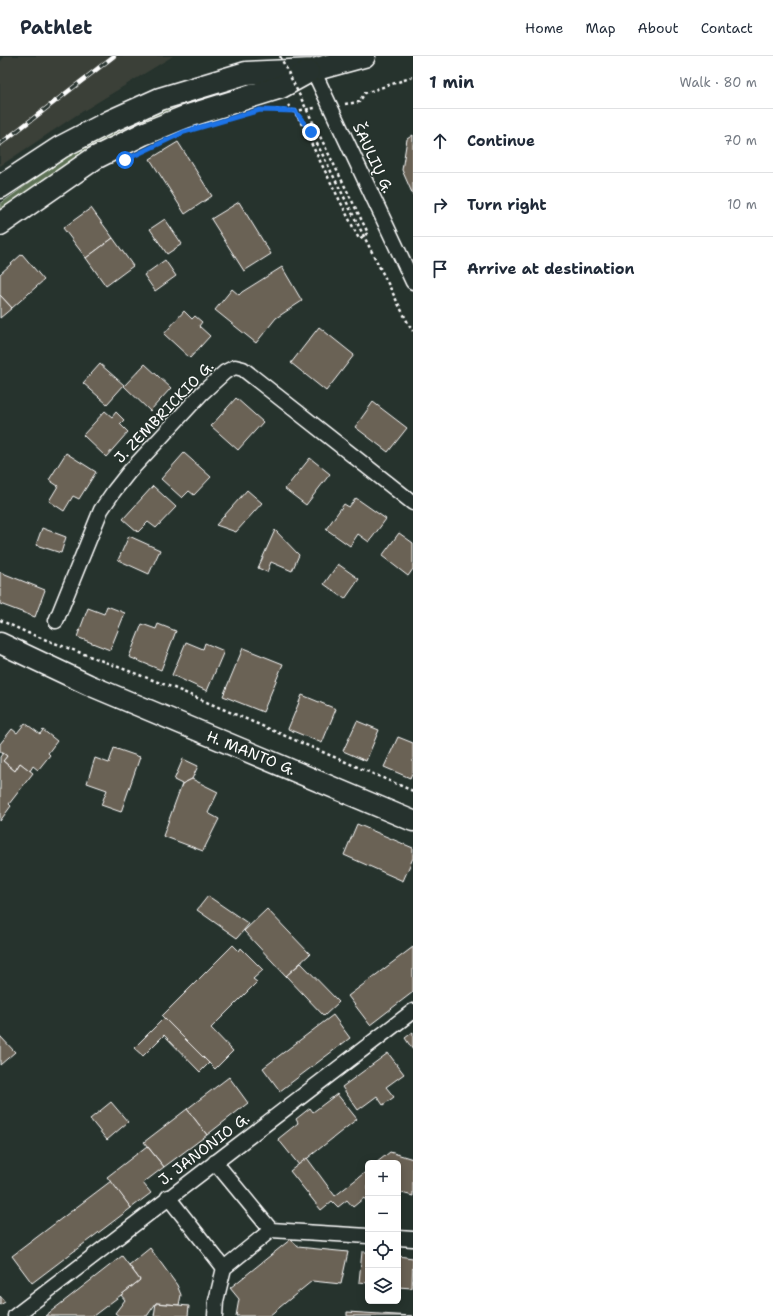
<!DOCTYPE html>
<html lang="en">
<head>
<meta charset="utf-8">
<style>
  :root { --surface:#fff; --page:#f6f6f7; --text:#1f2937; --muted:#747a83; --line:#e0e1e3 }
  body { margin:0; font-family:"Shantell Sans",sans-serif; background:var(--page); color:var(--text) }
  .controls { position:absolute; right:12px; bottom:12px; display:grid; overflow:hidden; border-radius:6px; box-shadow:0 2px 10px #0003 }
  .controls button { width:36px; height:36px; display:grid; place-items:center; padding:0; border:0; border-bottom:1px solid var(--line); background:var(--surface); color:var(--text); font:20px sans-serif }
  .stop { position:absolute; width:12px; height:12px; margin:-9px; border:3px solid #1a73e8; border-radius:50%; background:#fff }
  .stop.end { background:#1a73e8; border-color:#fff; box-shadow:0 1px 4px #0008 }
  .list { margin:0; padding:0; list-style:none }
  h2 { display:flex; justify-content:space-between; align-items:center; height:52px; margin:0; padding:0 16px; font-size:17px }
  h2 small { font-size:13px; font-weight:400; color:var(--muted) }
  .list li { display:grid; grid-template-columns:26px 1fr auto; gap:12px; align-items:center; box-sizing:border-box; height:64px; padding:0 16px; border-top:1px solid var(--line) }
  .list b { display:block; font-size:15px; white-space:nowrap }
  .list em { font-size:13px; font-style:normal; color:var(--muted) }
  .icon { flex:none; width:22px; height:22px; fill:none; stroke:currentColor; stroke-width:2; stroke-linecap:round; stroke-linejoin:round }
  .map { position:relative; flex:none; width:413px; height:1260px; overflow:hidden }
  header { display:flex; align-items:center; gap:24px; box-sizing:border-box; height:56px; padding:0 20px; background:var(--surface); border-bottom:1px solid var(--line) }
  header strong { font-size:19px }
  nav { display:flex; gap:22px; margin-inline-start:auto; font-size:14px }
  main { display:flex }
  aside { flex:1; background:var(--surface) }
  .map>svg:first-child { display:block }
</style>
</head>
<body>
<header>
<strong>Pathlet</strong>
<nav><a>Home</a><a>Map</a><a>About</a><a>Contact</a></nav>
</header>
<main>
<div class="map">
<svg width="413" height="1260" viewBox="0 0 413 1260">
  <rect width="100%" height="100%" fill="#26332d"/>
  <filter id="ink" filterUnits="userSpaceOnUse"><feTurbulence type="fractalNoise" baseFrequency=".025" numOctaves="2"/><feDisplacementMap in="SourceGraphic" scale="8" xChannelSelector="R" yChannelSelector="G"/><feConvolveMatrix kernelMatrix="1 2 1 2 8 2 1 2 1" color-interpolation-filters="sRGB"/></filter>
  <g filter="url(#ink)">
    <polygon fill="#3b4139" points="5,0 173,0 75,60 0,110 0,6"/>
    <polygon fill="#5d7255" stroke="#aeb8aa" points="272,21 0,157 0,148 36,122 78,94 105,79 167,51 194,42"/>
    <g fill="#6b6255" stroke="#fff">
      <polygon points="413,79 413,139 402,114 407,83"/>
      <polygon points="178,86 212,140 185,158 150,103"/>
      <polygon points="239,146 271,198 244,215 211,163"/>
      <polygon points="91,152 113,182 86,202 63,172"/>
      <polygon points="165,163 182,188 167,198 150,173"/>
      <polygon points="113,182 133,210 106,230 86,202"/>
      <polygon points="22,198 44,224 12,252 0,239 0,218"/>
      <polygon points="165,204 176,220 155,235 144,219"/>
      <polygon points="282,211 302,245 276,262 256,287 215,254 232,233 239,239 242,236"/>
      <polygon points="0,239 12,252 0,262"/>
      <polygon points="184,255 192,263 195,260 202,266 199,270 210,280 190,302 164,278"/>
      <polygon points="319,271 354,299 326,335 291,307"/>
      <polygon points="100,308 124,329 107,348 83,327"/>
      <polygon points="145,308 171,332 150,355 124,330"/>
      <polygon points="236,342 263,366 238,394 211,370"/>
      <polygon points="373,346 407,372 388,396 355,371"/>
      <polygon points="105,355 112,361 116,356 124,364 120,368 128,376 106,401 83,379"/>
      <polygon points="66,397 96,416 79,443 73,440 64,455 49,445 58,430 49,424"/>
      <polygon points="184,397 211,421 194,439 189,435 182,442 161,423"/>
      <polygon points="310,402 330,418 306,449 285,433"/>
      <polygon points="153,430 176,451 156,472 148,466 138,476 123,463"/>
      <polygon points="247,434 262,447 236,476 216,469"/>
      <polygon points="356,442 386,463 369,486 358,478 350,490 326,473 344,448 349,451"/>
      <polygon points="42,472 66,481 61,497 36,489"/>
      <polygon points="275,474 299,499 292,515 271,506 267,516 258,512"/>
      <polygon points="399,477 413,487 413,513 408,520 382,500"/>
      <polygon points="129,480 160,494 149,518 118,504"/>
      <polygon points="338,508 359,523 345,543 324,528"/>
      <polygon points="0,516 45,534 35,561 0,548"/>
      <polygon points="107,550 125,557 110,594 77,581 88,552 104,558"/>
      <polygon points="142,568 156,573 158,568 176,575 161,614 129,601"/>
      <polygon points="186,586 203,593 205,587 224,595 207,635 172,619"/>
      <polygon points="243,592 283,608 263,656 223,640"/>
      <polygon points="302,639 336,653 322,687 288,673"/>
      <polygon points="357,665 379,674 366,705 343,695"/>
      <polygon points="25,667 40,678 43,674 57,685 48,697 50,699 38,714 33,710 30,715 20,707 15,715 3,705 7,700 0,695 0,688 12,673 17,677"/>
      <polygon points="398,681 413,687 413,715 410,722 384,711"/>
      <polygon points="114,692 140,701 121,756 101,749 107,734 87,727 95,702 109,707"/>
      <polygon points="3,697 7,700 3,705 15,715 20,707 33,717 9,748 11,750 0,765 0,701"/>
      <polygon points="183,703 198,710 192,723 182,728 174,724"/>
      <polygon points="192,723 218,736 208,757 219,763 203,795 163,780 182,728"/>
      <polygon points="357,768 413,792 413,802 403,825 344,799"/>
      <polygon points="208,840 249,868 237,882 197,854"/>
      <polygon points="267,853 310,898 286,920 244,875"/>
      <polygon points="233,889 239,895 241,892 263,914 253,923 257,926 211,972 233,995 215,1013 162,960"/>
      <polygon points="413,891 413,936 370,969 348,940"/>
      <polygon points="301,907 339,946 324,960 286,920"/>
      <polygon points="333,959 350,982 280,1035 263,1012"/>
      <polygon points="164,962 209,1007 200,1016 164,979 143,1000 134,992"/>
      <polygon points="413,976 413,994 405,982"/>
      <polygon points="0,980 15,996 0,1009"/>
      <polygon points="388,997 404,1018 386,1031 394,1041 383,1049 377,1040 358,1054 342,1031"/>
      <polygon points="229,1021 248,1047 207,1079 187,1053"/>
      <polygon points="337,1038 357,1063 299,1109 278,1083 298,1067 296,1063 310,1052 313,1056"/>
      <polygon points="111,1046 128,1066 107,1084 90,1063"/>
      <polygon points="187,1053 207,1079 164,1111 144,1086"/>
      <polygon points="147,1090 164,1111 143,1127 151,1137 131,1152 107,1121"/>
      <polygon points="390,1096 413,1103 413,1140 398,1136 398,1107 376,1107"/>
      <polygon points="307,1102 335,1140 368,1114 368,1147 364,1142 353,1151 347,1144 338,1151 332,1145 321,1154 290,1115"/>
      <polygon points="111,1125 131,1152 32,1227 12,1200"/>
      <polygon points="291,1183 298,1191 348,1196 341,1228 312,1225 269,1260 236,1260 239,1243 230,1232"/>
      <polygon points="150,1192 177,1229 181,1239 179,1249 156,1247 147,1260 119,1260 115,1257 125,1244 121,1239 140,1224 129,1209"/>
      <polygon points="362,1196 368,1196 368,1227 359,1226"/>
      <polygon points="122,1200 140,1224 121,1239 93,1260 45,1260"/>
      <polygon points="398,1200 413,1202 412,1232 398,1231"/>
      <polygon points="0,1240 5,1246 0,1249"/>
      <polygon points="156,1247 189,1250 188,1260 154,1260"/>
      <polygon points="347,1256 413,1260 347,1260"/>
    </g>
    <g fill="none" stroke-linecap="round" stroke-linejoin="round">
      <defs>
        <g id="minor">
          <polyline points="313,14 413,226"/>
          <polyline points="56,565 101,454 114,435 129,416 202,337 225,316 235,311 243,313 413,447"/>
          <polyline points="215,1106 271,1174 368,1180"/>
          <polyline points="168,1141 224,1212"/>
          <polyline points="398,1182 413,1183"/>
          <polyline points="15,1260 413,955"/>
          <polyline points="215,1260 216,1245 224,1212 271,1174"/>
        </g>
        <polyline id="secondary" points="0,587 89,629 413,765"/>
        <g id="primary">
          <polyline points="0,131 61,91 109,66 160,43 246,17 313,14 364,0"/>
          <polyline points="0,168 95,102 143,78 185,61 281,31 308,16"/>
        </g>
      </defs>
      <use href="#minor" stroke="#fff" stroke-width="17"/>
      <use href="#secondary" stroke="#fff" stroke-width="23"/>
      <use href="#primary" stroke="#fff" stroke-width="25"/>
      <g stroke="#fff" stroke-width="2.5" stroke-dasharray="3 3" stroke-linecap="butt">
        <polyline points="345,48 359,46 365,37 413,21"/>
        <polyline points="288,49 311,76 410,271 413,275"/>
        <polyline points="276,54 295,55 315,52"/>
        <polyline points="0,564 28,577 174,632 413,735"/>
      </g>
      <use href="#minor" stroke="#26332d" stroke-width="14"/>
      <use href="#secondary" stroke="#26332d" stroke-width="20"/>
      <use href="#primary" stroke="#26332d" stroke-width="22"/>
      <defs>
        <polyline id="rail" points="0,88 114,0"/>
      </defs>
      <use href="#rail" stroke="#fff" stroke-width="4.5"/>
      <use href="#rail" stroke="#26332d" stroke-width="3" stroke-dasharray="9" stroke-linecap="butt"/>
      <polyline stroke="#fff" stroke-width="2.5" stroke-dasharray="3 3" stroke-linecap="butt" points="280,0 368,177 359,183 295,55"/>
    </g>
  </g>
  <g fill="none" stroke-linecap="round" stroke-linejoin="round" filter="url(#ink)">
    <polyline stroke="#1a73e8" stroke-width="5" points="125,104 184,76 260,54 295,55 311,76"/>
  </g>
  <g text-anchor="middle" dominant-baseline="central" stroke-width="3" stroke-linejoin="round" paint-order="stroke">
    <g font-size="15" fill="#fff" stroke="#26332d">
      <text transform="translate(373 102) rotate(65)">ŠAULIŲ G.</text>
      <text transform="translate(164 356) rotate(-46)">J. ZEMBRICKIO G.</text>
      <text transform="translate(251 697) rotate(22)">H. MANTO G.</text>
      <text transform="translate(204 1093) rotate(-37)">J. JANONIO G.</text>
    </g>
  </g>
</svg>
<div class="controls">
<button>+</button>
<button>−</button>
<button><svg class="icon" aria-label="locate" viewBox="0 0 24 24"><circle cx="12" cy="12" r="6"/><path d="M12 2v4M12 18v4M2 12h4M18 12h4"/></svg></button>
<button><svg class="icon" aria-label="layers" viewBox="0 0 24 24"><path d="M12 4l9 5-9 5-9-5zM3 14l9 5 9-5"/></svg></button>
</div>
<div class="stop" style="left:125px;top:104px"></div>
<div class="stop end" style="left:311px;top:76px"></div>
</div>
<aside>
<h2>1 min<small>Walk · 80 m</small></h2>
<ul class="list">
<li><svg class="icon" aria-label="ahead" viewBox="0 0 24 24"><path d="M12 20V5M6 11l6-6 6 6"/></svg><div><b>Continue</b></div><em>70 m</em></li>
<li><svg class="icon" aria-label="right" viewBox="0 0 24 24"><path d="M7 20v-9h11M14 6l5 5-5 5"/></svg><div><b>Turn right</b></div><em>10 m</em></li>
<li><svg class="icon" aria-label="arrive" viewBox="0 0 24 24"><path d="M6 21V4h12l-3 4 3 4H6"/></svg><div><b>Arrive at destination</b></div></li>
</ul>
</aside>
</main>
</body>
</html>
